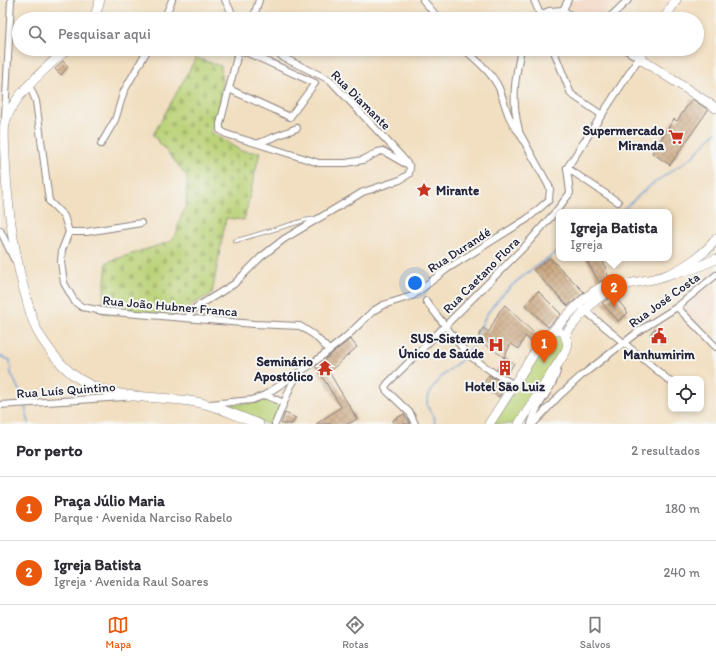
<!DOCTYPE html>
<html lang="pt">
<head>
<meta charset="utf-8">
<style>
  :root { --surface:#fff; --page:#f2f2f3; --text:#2b2b33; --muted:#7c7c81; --line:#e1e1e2; --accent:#ea580c }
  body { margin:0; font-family:Itim,sans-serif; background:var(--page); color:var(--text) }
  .controls { position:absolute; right:12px; bottom:12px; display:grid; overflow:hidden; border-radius:8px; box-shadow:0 2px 6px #0003 }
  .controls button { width:36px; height:36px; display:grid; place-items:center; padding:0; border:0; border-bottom:1px solid var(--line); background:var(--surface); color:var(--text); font:20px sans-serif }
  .you { position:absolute; left:415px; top:283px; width:14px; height:14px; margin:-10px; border:3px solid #fff; border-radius:50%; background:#1a73e8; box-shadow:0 0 0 6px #1a73e833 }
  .badge { display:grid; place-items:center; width:26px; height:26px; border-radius:50%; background:var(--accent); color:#fff; font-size:13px; font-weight:700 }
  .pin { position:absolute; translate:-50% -33px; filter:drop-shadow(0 1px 2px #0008) }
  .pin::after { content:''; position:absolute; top:21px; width:14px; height:12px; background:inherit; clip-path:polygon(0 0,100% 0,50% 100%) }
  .popup { position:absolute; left:556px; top:209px; width:116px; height:52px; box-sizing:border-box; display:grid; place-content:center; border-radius:8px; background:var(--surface); filter:drop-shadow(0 1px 3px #0005); font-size:13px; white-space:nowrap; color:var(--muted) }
  .popup b { font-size:15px; color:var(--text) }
  .popup::after { content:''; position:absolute; left:50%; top:100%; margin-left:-8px; border:8px solid transparent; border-top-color:var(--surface) }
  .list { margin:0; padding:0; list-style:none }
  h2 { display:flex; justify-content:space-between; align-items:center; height:52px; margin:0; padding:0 16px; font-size:17px }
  h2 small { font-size:13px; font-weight:400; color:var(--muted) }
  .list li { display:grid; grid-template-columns:26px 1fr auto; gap:12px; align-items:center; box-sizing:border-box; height:64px; padding:0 16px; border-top:1px solid var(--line) }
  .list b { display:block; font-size:15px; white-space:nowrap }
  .list p { margin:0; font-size:13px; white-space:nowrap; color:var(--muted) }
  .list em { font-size:13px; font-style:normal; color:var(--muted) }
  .icon { flex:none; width:22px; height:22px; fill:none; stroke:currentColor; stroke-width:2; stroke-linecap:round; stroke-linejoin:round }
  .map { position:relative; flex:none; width:716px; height:424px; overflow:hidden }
  .search { position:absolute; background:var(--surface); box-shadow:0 2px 6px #0003; left:12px; right:12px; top:12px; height:44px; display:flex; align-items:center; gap:10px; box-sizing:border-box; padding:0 14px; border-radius:22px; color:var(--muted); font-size:15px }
  .sheet { height:180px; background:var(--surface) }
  nav { display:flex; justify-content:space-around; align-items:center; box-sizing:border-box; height:56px; border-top:1px solid var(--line); background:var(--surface); font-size:11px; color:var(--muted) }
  nav a { display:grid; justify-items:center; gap:2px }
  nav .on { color:var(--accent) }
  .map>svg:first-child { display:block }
</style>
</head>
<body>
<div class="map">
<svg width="716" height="424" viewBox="0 0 716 424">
  <defs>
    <pattern id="cemetery-stones" width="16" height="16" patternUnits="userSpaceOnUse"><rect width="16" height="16" fill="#bad277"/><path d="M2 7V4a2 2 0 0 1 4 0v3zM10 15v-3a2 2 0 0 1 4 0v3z" fill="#a0b468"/></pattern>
    <pattern id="building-cross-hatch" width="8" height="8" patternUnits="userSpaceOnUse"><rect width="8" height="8" fill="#caa57e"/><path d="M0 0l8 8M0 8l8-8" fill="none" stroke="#a48668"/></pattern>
  </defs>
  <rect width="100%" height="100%" fill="#f6f6f2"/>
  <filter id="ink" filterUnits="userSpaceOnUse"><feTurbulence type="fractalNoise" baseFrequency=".025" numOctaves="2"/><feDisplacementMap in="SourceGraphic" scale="8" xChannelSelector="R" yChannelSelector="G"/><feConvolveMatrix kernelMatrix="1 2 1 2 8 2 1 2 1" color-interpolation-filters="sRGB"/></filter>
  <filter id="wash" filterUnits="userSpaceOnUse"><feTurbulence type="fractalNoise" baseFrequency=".012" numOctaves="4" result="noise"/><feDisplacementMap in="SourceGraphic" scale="16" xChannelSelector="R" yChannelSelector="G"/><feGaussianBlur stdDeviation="0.9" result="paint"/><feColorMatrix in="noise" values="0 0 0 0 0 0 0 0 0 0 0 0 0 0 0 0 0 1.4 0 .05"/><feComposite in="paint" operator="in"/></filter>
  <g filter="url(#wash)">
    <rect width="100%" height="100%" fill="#f2dfc1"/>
    <g fill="#f4d3c0">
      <polygon points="571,0 617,0 596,18 589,18 571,6"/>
      <polygon points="708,286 716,295 716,313 702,328 684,310"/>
    </g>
    <polygon fill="url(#cemetery-stones)" stroke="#6e7a59" points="196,58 221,66 222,95 211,132 241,151 260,152 244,220 226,218 212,294 191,305 185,315 102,313 107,262 169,242 177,233 179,221 186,206 187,176 153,135"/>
    <g fill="#bad277" stroke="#6e7a59">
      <polygon points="557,332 565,336 567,345 514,424 493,424 546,343"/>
      <polygon points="266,400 281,403 274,424 267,424 214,406 251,403"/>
    </g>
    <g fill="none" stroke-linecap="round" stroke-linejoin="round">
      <g stroke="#6a9dd5" stroke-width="1.5">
        <polyline points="620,212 651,185 692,157 716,132"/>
        <path d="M 468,353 C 477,341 479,327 487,314 C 504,288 533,267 559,251"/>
        <polyline points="0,356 10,360 11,373 24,401"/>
        <polyline points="25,406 29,424"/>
        <path d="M 434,424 L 435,419 L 427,406 C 427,384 451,369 466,356"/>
      </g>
    </g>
    <g id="blocks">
      <g fill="url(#building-cross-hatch)">
        <polygon points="63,61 68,67 61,75 55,69"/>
        <polygon points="692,99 708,110 670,165 652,153 674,119 677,121"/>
        <polygon points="550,258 584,292 568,306 533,270"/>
        <polygon points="585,258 602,258 609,278 599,282"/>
        <polygon points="538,291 561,314 548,327 525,305"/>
        <polygon points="614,295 628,313 618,321 602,303"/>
        <polygon points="505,305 538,337 532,343 525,336 519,349 511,344 504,357 481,342 479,336 483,328 489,332 499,312"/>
        <polygon points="655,328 667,339 662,344 650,334"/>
        <polygon points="350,339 357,347 329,372 357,419 348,424 316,424 341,407 316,367"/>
        <polygon points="504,357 514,363 507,375 497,369"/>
        <polygon points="489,375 506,385 499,397 482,386"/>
        <polygon points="285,413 296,418 292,424 281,424"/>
        <polygon points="404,414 410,424 393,424 393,420"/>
      </g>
    </g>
  </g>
  <g filter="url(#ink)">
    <use href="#blocks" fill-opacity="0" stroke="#8a807e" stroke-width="1"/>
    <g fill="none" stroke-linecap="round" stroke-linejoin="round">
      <defs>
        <polyline id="lane" points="235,241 306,220 314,219"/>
        <g id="street">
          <polyline points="225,0 235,19"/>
          <polyline points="423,0 439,19"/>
          <polyline points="534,0 542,19"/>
          <polyline points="563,10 577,19"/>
          <polyline points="563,10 568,0"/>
          <polyline points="164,19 172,0"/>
          <polyline points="253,19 259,0"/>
          <polyline points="531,19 549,11 563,10"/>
          <polyline points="608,19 628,0"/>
          <polyline points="239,49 220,124 220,130 226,134 319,163 346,163 363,160 378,152 383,151 404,163"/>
          <polyline points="553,49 571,94 602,115"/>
          <polyline points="29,85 36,101 49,201 64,216 69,232 62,250 61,262 64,283 75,302 82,307 103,311 254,324 300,326 314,335 329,350"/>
          <polyline points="229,89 290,117 315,83 239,49"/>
          <polyline points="5,116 11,0"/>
          <path d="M 519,130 C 511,100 515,79 521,49"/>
          <polyline points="259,143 297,128"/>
          <polyline points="101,144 115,120 124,91 148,49"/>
          <polyline points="567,168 639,58 624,49"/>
          <polyline points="567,168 618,202"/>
          <polyline points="0,230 14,259"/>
          <polyline points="69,232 86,232 141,223"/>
          <polyline points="426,301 467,354 494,373 513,384"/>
          <polyline points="677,307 716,347"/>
          <polyline points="583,309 671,382"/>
          <polyline points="187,318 195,308 234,284 261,257 284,239 363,192 400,180 409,174 410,167 401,156 330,80 284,58 274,49"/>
          <polyline points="265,395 284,403"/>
          <path d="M 210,404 L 252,400 L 265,395 L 312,364 L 346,337 L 373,311 L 383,305 L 412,296 L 447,269 L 527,219 L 549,200 L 550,188 L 519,132 C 507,120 505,101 498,86 C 490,71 476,60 464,49"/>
          <polyline points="0,405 124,397"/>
          <polyline points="275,424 291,386 299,373"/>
          <polyline points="415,424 410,413 387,391 385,388 387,384 527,244 557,210 570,193 567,168"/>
          <path d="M 531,424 C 536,402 556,387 558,365"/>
          <polyline points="533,424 559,396 581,376 639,331 677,307 716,275"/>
        </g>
        <g id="secondary">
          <polyline points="94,19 100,0"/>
          <polyline points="664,19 676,0"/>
          <path d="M 67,49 C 47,67 12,96 5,123 C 3,134 5,148 5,159 C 7,205 13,249 25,294 C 29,307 32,322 39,334 C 50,352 63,369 81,380 C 119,403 165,394 205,404 C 224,409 242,418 259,424"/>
          <polyline points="645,49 639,58 716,108"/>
          <polyline points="676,273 693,269 716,259"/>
          <path d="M 554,330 C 573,310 590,287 619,281"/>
          <path d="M 565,335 C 575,321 595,297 611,290 C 628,281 649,282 667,275 C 683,269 706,253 716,239"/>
          <polyline points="489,424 544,338 554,330 559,331"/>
          <polyline points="519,424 566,351 568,344 565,335"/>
        </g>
      </defs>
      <use href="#lane" stroke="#8a807e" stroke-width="4.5"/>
      <use href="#street" stroke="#8a807e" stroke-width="8"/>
      <use href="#secondary" stroke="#8a807e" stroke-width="10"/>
      <use href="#lane" stroke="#fff" stroke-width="3"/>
      <use href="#street" stroke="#fff" stroke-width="6"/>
      <use href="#secondary" stroke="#fff" stroke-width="9"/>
    </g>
  </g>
  <defs>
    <symbol id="supermarket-bare" viewBox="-9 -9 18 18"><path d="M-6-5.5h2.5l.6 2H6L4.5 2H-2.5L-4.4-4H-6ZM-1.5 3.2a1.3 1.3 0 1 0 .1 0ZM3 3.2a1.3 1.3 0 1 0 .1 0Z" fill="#c8321e" stroke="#f6f6f2" stroke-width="2.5" paint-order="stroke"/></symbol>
    <symbol id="sight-bare" viewBox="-9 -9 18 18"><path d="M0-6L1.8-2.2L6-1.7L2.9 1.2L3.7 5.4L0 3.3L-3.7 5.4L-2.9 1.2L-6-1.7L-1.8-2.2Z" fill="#c8321e" stroke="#f6f6f2" stroke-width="2.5" paint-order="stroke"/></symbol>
    <symbol id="civic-bare" viewBox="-9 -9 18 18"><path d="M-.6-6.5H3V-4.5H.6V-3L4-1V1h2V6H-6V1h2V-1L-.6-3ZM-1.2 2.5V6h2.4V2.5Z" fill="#c8321e" stroke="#f6f6f2" stroke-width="2.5" paint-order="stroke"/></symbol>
    <symbol id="hospital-bare" viewBox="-9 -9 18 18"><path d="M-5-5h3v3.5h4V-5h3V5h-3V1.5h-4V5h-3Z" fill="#c8321e" stroke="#f6f6f2" stroke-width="2.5" paint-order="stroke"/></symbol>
    <symbol id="temple-bare" viewBox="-9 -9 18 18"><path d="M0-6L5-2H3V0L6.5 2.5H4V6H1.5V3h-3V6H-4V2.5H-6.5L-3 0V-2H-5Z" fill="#c8321e" stroke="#f6f6f2" stroke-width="2.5" paint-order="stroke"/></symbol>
    <symbol id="building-bare" viewBox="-9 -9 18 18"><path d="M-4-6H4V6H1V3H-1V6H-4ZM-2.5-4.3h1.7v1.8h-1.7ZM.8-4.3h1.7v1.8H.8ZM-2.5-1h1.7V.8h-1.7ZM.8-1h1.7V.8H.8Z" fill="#c8321e" stroke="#f6f6f2" stroke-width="2.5" paint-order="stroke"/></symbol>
  </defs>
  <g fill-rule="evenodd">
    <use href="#supermarket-bare" x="665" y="126" width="22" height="22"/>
    <use href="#sight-bare" x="413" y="179" width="22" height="22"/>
    <use href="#civic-bare" x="648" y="325" width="22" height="22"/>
    <use href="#hospital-bare" x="485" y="334" width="22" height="22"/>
    <use href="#temple-bare" x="314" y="357" width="22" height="22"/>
    <use href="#building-bare" x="494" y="357" width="22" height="22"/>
  </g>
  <g text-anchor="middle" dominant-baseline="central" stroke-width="4" stroke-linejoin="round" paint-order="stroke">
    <g font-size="13" fill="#22223b" stroke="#f6f6f2">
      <text transform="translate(361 100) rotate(45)">Rua Diamante</text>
      <text transform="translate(459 250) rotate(-33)">Rua Durandé</text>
      <text transform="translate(481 275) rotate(-45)">Rua Caetano Flora</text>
      <text transform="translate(664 300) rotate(-36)">Rua José Costa</text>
      <text transform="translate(170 306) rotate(5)">Rua João Hubner Franca</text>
      <text transform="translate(66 390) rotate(-4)">Rua Luís Quintino</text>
    </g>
    <g font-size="13" font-weight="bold" fill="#22223b" stroke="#f6f6f2" text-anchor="end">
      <text x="664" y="130">Supermercado<tspan x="664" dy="15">Miranda</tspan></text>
      <text x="436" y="190" text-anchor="start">Mirante</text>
      <text x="484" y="338">SUS-Sistema<tspan x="484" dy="15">Único de Saúde</tspan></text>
      <text x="659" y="354" text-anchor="middle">Manhumirim</text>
      <text x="313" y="361">Seminário<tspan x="313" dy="15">Apostólico</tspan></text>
      <text x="505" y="386" text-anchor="middle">Hotel São Luiz</text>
    </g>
  </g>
</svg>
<div class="controls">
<button><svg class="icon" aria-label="locate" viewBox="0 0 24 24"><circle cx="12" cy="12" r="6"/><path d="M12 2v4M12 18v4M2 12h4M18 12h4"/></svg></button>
</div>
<div class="you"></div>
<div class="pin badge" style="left:544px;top:363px">1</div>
<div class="pin badge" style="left:614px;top:307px">2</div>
<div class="popup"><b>Igreja Batista</b>Igreja</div>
<div class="search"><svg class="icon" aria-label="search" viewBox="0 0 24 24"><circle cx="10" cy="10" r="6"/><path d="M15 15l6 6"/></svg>Pesquisar aqui</div>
</div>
<section class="sheet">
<h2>Por perto<small>2 resultados</small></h2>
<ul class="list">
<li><span class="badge">1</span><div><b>Praça Júlio Maria</b><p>Parque · Avenida Narciso Rabelo</p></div><em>180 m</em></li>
<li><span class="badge">2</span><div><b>Igreja Batista</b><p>Igreja · Avenida Raul Soares</p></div><em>240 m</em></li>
</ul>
</section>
<nav>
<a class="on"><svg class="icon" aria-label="map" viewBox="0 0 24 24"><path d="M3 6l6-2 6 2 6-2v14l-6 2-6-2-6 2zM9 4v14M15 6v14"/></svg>Mapa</a>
<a><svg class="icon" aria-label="directions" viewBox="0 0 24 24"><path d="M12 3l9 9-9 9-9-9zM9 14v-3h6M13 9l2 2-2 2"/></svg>Rotas</a>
<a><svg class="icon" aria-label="saved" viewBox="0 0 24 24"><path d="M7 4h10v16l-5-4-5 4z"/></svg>Salvos</a>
</nav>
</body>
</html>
